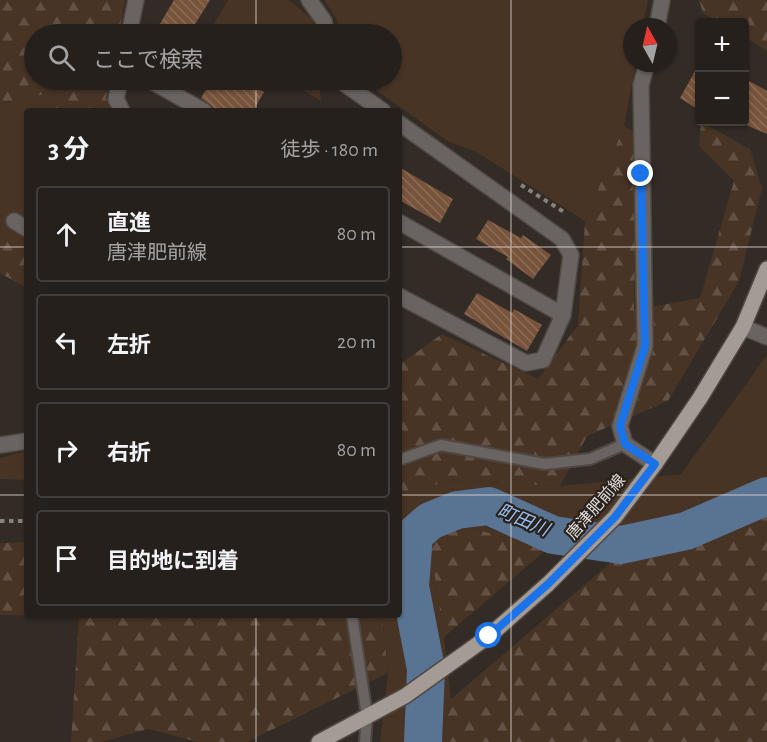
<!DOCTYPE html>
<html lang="ja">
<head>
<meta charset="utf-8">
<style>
  :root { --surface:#26201c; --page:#2e2825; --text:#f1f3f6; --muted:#a4a3a3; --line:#423e3b }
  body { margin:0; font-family:"Alegreya Sans","Noto Sans JP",sans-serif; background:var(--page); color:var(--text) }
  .controls { position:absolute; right:18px; top:18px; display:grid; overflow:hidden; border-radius:6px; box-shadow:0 2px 4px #0004 }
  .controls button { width:54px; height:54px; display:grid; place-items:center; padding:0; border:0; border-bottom:2px solid var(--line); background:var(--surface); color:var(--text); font:30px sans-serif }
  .compass { position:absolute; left:623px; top:18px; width:54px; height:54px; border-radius:50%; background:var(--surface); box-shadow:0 2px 4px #0004; rotate:352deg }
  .stop { position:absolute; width:18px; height:18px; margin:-14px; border:4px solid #1a73e8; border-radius:50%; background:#fff }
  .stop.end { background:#1a73e8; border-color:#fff; box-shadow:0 2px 6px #0008 }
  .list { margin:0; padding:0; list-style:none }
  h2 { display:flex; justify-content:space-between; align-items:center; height:78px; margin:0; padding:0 24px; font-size:26px }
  h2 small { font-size:20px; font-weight:400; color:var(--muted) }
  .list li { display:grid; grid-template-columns:39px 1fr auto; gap:18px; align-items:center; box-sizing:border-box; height:96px; margin:0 12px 12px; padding:0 12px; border:2px solid var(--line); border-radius:6px }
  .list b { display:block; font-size:22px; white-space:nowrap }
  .list p { margin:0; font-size:20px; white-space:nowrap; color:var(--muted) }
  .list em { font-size:20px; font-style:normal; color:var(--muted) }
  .icon { flex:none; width:33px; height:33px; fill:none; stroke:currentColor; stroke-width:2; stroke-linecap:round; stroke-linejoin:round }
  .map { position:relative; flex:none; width:767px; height:742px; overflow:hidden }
  .search { position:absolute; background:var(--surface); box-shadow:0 2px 4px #0004; left:24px; top:24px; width:378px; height:66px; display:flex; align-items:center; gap:15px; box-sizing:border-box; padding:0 21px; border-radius:33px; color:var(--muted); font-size:22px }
  .panel { position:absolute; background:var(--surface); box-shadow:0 2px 4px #0004; left:24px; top:108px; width:378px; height:510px; border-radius:6px }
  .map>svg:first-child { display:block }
</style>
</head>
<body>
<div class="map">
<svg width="767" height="742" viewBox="0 0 767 742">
  <defs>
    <pattern id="forest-firs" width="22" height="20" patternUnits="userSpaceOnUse" patternTransform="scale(1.5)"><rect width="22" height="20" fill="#483425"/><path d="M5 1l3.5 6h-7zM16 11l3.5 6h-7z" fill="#625144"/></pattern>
    <pattern id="building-back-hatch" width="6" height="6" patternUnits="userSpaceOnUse" patternTransform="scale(1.5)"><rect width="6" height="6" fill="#77543b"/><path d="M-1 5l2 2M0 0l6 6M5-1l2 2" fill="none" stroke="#8a6c57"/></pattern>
  </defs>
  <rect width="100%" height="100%" fill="#332b25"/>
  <g fill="#483425">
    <polygon points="228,0 289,0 313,20 314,34 214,34 209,32"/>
    <polygon points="324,0 648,0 642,27 632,27 632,63 636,63 624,126 585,221 475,151 449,142 362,80 392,80 392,34 341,34 338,21"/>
    <polygon points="286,80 319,80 321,101"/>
    <polygon points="45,94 53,111 27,111 27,242 11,231 0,215 0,104"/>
    <polygon points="767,355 767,513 622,553 546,550 464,525 430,544 444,637 451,699 440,742 380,742 388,673 382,615 399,615 400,496 448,480 560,486 681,474"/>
    <polygon points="27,451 27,480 0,479 0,458"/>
  </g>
  <g fill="url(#forest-firs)">
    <polygon points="0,0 125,0 119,34 34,34 34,80 110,80 106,98 111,111 53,111 45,94 0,104"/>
    <polygon points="699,0 767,0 767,51 745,37 744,22 719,22 703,13"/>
    <polygon points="701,122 750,149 762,188 739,281 668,401 587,436 560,486 448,480 399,498 399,365 442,334 538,379 578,325 585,221 624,126 637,135 634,310 700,298 734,181 699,146"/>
    <polygon points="0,215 11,231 27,242 27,288 0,273"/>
    <polygon points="767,513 767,742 440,742 451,699 622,553"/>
    <polygon points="463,525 546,550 444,637 430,544"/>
    <polygon points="27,542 27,615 382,615 388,673 247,742 198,742 148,729 102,742 71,742 79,616 0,615 0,543"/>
  </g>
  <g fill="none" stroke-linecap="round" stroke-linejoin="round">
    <polyline stroke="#597393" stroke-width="38" points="423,742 426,669 410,586 414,535 430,521 457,510 489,506 553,535 621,545 686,531 767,496"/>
  </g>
  <g fill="url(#building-back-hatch)">
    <polygon points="174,0 210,0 189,34 154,34"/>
    <polygon points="699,64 699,110 680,98"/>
    <polygon points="744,78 767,91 767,134 744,124"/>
    <polygon points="212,80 221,80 232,86 236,80 241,80 264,92 253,111 214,111 212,106 201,98"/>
    <polygon points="399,167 453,199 440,223 399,200"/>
    <polygon points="488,220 521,238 523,235 551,255 533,279 506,259 508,257 476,239"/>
    <polygon points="477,293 512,313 514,309 542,325 527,351 464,314"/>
  </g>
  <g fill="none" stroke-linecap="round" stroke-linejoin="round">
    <defs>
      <g id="service">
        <polyline points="399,460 441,445 545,464 590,459 625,444"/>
        <polyline points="352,615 367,716 365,742"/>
      </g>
      <g id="minor">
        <polyline points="309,0 324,21 326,34"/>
        <polyline points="657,27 662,0"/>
        <polyline points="129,34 136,0"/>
        <polyline points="647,63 641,85 645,346 620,426 625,444 655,464"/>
        <polyline points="120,80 116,99 122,111"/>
        <polyline points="149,80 204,111"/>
        <polyline points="339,80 383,111"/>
        <polyline points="399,123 562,239 571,255 563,315 543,360 526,363 399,296"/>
        <polyline points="14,221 27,229"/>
        <polyline points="399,222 563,315"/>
        <polyline points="743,327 767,337"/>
        <polyline points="0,445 27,441"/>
      </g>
      <polyline id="primary" points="319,742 405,696 489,636 548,584 615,517 655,464 700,398 743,327 767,269"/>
    </defs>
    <use href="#service" stroke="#4f4842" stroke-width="14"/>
    <use href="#minor" stroke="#4f4842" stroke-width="18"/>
    <use href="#primary" stroke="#4f4842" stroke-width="18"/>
    <g stroke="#88827c" stroke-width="4" stroke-dasharray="4.5 4.5" stroke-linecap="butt">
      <polyline points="521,185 564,212"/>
      <polyline points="0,521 27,521"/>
    </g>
    <use href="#service" stroke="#696461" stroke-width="10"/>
    <use href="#minor" stroke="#696461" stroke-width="15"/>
    <use href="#primary" stroke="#a49b95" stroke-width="15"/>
  </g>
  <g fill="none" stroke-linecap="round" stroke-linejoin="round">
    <polyline stroke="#1a73e8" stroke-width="8" points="489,636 548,584 615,517 655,464 625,444 620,426 645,346 641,174"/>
  </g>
  <path fill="none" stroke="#e3deda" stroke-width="1.5" stroke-opacity="0.55" d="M 256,0 L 256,34M 511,0 L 511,742M 256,80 L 256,111M 0,247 L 27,247M 399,247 L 767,247M 0,495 L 27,495M 399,495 L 767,495M 256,615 L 256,742"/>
  <g text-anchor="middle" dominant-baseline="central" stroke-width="4.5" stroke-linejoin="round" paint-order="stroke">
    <g font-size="16" fill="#e3deda" stroke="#29211b">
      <text transform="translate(596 507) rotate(-49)">唐津肥前線</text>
    </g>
    <g font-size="18" font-style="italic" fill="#99c3f9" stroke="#29211b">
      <text transform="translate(523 521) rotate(23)">町田川</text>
    </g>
  </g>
</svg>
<div class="controls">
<button>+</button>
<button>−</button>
</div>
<svg class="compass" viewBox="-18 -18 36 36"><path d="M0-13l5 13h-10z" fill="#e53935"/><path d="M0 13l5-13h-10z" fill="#a4a3a3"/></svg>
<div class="stop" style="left:489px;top:636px"></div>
<div class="stop end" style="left:641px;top:174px"></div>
<div class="search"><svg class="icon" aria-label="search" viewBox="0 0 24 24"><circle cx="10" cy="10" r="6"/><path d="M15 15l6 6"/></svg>ここで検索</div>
<section class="panel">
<h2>3 分<small>徒歩 · 180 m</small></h2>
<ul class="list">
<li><svg class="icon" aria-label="ahead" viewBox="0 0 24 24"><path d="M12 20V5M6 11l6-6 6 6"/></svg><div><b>直進</b><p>唐津肥前線</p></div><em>80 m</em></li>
<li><svg class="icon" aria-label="left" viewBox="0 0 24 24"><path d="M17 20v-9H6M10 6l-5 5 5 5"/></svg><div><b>左折</b></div><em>20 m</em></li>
<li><svg class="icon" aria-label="right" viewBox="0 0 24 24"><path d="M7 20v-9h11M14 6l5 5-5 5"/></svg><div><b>右折</b></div><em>80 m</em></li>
<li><svg class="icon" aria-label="arrive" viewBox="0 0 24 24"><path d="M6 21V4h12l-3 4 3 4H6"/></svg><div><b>目的地に到着</b></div></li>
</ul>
</section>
</div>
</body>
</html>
